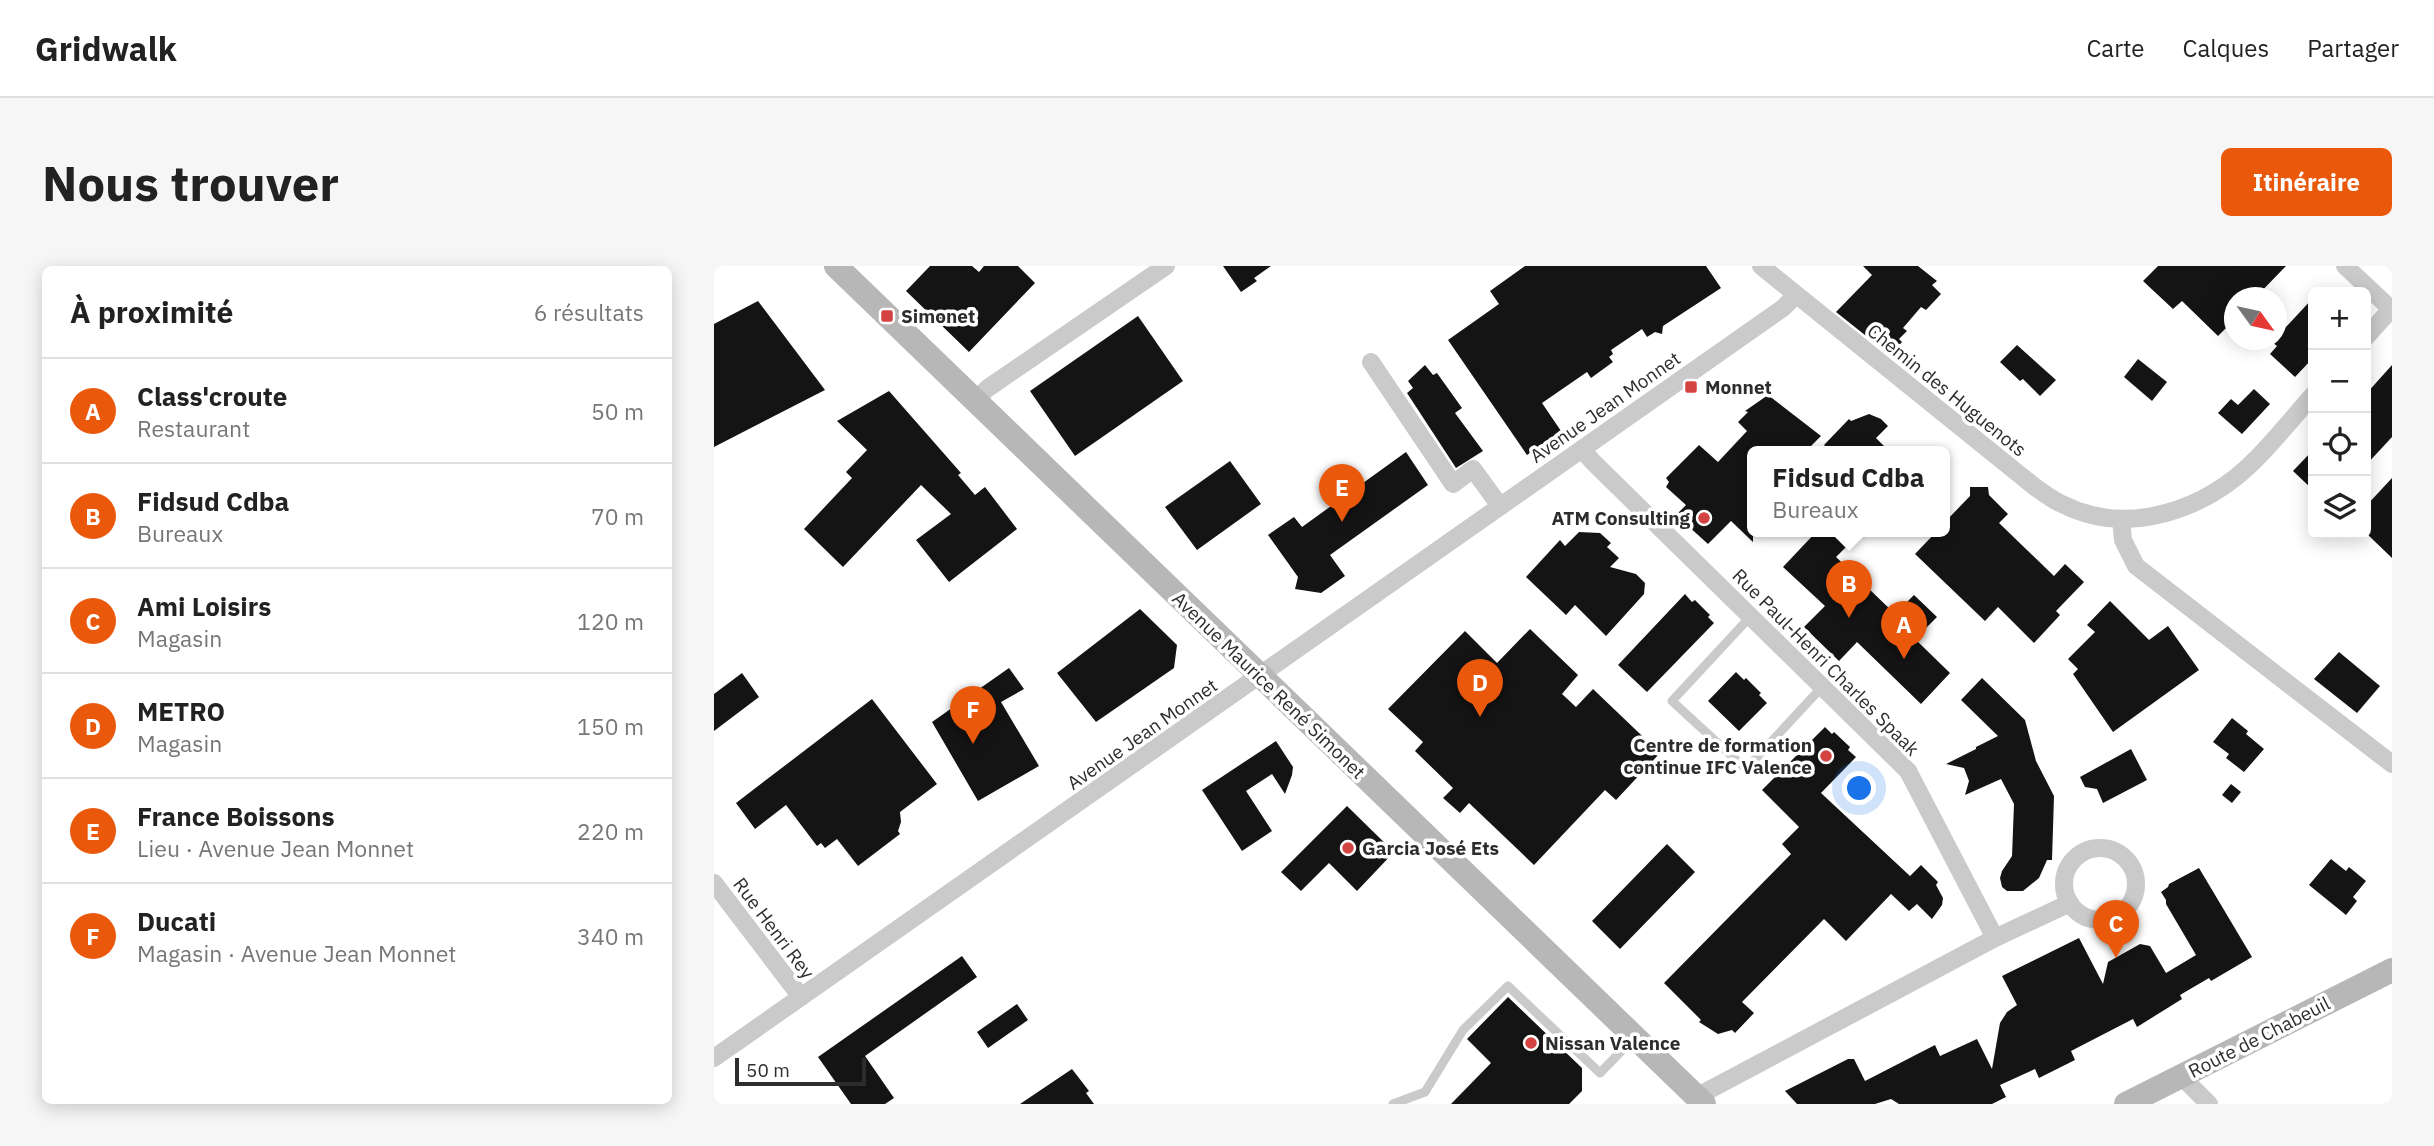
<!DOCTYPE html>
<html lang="fr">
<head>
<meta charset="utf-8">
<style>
  :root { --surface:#fff; --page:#f6f6f6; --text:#222; --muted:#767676; --line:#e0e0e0; --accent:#ea580c }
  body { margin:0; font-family:"IBM Plex Sans",sans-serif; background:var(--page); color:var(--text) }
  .controls { position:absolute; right:21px; top:21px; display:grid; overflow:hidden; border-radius:10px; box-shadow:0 4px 18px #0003 }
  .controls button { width:63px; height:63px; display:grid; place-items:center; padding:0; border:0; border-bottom:2px solid var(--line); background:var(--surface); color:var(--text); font:35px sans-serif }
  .compass { position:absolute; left:1510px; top:21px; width:63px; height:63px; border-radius:50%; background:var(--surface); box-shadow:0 4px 18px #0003; rotate:123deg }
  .scale { position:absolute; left:21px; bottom:18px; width:131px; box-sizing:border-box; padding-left:7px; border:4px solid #2d2d2d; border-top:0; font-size:19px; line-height:24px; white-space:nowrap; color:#2d2d2d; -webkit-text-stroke:5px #fff; paint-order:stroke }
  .you { position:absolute; left:1146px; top:523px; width:24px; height:24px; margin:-18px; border:5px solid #fff; border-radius:50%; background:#1a73e8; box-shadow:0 0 0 10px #1a73e833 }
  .badge { display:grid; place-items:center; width:46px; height:46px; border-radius:50%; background:var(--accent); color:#fff; font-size:23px; font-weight:700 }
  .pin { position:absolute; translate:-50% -58px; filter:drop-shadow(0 2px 4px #0008) }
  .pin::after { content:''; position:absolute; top:37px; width:24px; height:21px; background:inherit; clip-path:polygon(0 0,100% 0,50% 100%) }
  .popup { position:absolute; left:1033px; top:180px; width:203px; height:91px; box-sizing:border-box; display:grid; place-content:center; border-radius:10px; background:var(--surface); filter:drop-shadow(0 2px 5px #0005); font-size:23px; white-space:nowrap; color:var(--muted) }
  .popup b { font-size:26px; color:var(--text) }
  .popup::after { content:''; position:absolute; left:50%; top:100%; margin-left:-14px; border:14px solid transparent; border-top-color:var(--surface) }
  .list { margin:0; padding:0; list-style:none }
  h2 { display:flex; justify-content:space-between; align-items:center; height:91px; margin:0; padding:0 28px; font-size:30px }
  h2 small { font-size:23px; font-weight:400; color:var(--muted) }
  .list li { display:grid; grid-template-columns:46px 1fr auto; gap:21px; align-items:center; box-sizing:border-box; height:105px; padding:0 28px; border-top:2px solid var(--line) }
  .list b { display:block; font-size:26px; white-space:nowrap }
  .list p { margin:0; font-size:23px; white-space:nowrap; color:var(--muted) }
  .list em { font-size:23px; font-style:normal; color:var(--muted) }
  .icon { flex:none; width:38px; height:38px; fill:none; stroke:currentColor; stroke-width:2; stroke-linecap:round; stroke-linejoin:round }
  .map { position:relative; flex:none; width:1678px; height:838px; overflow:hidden; border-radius:10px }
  header { display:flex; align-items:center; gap:42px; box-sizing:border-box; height:98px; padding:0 35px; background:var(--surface); border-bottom:2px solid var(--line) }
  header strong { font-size:33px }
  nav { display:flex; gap:38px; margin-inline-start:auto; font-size:24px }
  .intro { display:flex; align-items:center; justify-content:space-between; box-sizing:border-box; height:168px; padding:0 42px }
  h1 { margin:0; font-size:49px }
  .button { padding:18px 32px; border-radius:10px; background:var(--accent); color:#fff; font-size:24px; font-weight:700 }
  main { display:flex; gap:42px; padding:0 42px }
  aside { flex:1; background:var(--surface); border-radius:10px; box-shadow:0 4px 18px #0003 }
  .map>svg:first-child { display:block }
</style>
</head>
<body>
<header>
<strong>Gridwalk</strong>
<nav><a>Carte</a><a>Calques</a><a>Partager</a></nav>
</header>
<div class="intro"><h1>Nous trouver</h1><a class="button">Itinéraire</a></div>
<main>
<aside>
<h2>À proximité<small>6 résultats</small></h2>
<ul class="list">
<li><span class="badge">A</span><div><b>Class'croute</b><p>Restaurant</p></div><em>50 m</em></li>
<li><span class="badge">B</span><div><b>Fidsud Cdba</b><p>Bureaux</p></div><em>70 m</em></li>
<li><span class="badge">C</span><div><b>Ami Loisirs</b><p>Magasin</p></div><em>120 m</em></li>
<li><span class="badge">D</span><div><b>METRO</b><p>Magasin</p></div><em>150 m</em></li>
<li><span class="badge">E</span><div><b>France Boissons</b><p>Lieu · Avenue Jean Monnet</p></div><em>220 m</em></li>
<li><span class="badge">F</span><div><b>Ducati</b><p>Magasin · Avenue Jean Monnet</p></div><em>340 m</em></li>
</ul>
</aside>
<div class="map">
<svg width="1678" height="838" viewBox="0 0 1678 838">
  <rect width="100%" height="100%" fill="#fff"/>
  <g fill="#141414">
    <polygon points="216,0 258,0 265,6 270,0 304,0 321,17 255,86 192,25"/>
    <polygon points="509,0 557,0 540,12 543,15 527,26"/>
    <polygon points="811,0 992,0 1007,22 949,60 948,68 941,66 933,71 928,63 897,84 899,88 895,91 899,96 877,112 873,106 828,137 847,165 813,189 734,74 785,38 776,25"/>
    <polygon points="1149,0 1204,0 1223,15 1218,19 1227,28 1212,44 1207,41 1189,62 1193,65 1185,73 1188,76 1176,89 1122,46 1158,9"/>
    <polygon points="1444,0 1572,0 1541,32 1521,32 1521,53 1504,70 1468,35 1459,43 1429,15"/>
    <polygon points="1599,32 1599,92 1581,111 1556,88 1563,80 1558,76"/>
    <polygon points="44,35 111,124 0,181 0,58"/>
    <polygon points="424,50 469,115 361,190 316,125"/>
    <polygon points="1303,79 1342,114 1326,130 1309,113 1306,115 1286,96"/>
    <polygon points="1424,93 1453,116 1438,135 1410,111"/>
    <polygon points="711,99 719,109 723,107 748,142 741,147 769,185 742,202 693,127 699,122 694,115"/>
    <polygon points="1678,99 1678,171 1652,199 1652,128"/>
    <polygon points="1540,123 1556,138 1528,168 1504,147 1517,133 1524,139"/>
    <polygon points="175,125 247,207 244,209 261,229 271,221 303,263 235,316 202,274 237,248 207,219 129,301 90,263 138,212 132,206 153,184 123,155"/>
    <polygon points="1054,129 1107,170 1091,186 1039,186 1039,276 1017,255 994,278 962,249 972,239 952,221 955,216 952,212 985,179 1004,196 1033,165 1024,156 1034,146 1031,145"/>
    <polygon points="1155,148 1167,153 1174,160 1162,172 1176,186 1117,186 1110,179 1135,153 1137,155"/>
    <polygon points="1599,184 1599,224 1579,205"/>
    <polygon points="692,186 714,219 616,289 631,310 607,327 581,323 584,311 554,269 580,251 588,261"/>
    <polygon points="516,195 547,238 483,284 451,241"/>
    <polygon points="1678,212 1678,292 1652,267 1652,240"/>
    <polygon points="1256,221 1274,221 1275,229 1294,248 1285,257 1340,310 1351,298 1370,316 1342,345 1346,349 1320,377 1284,341 1271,355 1201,288 1222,266 1231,266 1231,256 1256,230"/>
    <polygon points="865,266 886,267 897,277 893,281 905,292 896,301 922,308 931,317 930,328 892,370 861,339 852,349 812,311 846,274 851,280"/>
    <polygon points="1102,266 1117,266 1132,281 1122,291 1181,348 1200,329 1223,351 1201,373 1236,407 1207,438 1143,376 1125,395 1090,361 1111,340 1069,301"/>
    <polygon points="971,328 978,336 981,334 996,349 994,351 1000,357 933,426 904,399"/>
    <polygon points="1396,335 1435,374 1454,360 1485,404 1399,466 1359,408 1364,403 1354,393 1381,366 1373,359"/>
    <polygon points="426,343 463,379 460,402 382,456 343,407"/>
    <polygon points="816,363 864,409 848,428 862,441 879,423 946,487 902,534 891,524 820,599 755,537 746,547 729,532 739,522 701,485 709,476 674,443 751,365 783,397"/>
    <polygon points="1625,386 1666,420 1643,447 1600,413"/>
    <polygon points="295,402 310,423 287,436 325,500 264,535 218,456"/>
    <polygon points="1022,406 1030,414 1032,412 1047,427 1045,429 1053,437 1025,465 994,435"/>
    <polygon points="28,407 45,431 0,465 0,428"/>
    <polygon points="1268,412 1311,454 1322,495 1340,530 1338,594 1333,594 1325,612 1309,625 1293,625 1288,621 1286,612 1288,605 1298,590 1300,538 1287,513 1251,529 1255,515 1250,502 1232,498 1262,483 1262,481 1284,470 1247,434"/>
    <polygon points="158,433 223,518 186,546 187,556 184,565 186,568 144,600 123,573 111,582 107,577 103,580 72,539 41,563 22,537"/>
    <polygon points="1518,452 1534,465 1532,468 1550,483 1530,506 1512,492 1515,488 1499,476"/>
    <polygon points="1111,461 1118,468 1120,466 1136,481 1134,484 1142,491 1107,527 1196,610 1207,599 1224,616 1222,619 1229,632 1228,639 1218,653 1203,638 1195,645 1177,628 1132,675 1110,653 1028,736 1040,747 1021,767 1018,764 1004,768 985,756 987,754 950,717 1077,588 1068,578 1085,561 1048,524"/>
    <polygon points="562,475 579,501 578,509 571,528 558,508 532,525 558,565 528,585 488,524"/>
    <polygon points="1417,483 1433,514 1389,537 1383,523 1371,521 1366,511"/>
    <polygon points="1517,518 1527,526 1518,537 1508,529"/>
    <polygon points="633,540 680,586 643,625 615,597 587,625 567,606"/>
    <polygon points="953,578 981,606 906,683 878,655"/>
    <polygon points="1617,593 1632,605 1635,601 1652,615 1639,631 1643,635 1632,649 1595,619"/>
    <polygon points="1485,602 1538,691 1497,715 1495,712 1466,729 1468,733 1423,761 1419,753 1357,785 1361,794 1325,812 1321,803 1286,819 1292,831 1278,838 1185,838 1177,833 1161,838 1083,838 1071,825 1134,793 1140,793 1151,815 1221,779 1226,790 1263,773 1278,803 1286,757 1293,746 1303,739 1288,710 1365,672 1389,718 1394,696 1426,678 1436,680 1452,707 1482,689 1452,638 1452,634 1447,626 1454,621 1455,618"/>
    <polygon points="248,690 263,711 151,790 180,832 171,838 137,838 104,791"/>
    <polygon points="794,731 868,802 868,825 855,838 737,838 777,797 753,773"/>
    <polygon points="303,738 314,754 274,782 263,766"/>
    <polygon points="358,803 375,825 372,827 380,838 306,838"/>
  </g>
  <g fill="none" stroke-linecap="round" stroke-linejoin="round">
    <g stroke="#cacaca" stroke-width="9">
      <polyline points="1036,351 958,435 1032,503 1108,421"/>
      <polyline points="679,838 711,826 749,764 794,720 886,807 920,772"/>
    </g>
    <g stroke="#cacaca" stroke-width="18">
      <path d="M 1047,0 L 1321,221 C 1330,227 1338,234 1348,238 C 1415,272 1493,243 1542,193 C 1562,173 1580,150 1599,129"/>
      <polyline points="1631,0 1678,44"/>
      <polyline points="1652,71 1677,43"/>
      <polyline points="657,96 739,218 759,203 786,240"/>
      <polyline points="260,135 274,122 452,0"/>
      <polyline points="868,183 878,195 1194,505 1281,672"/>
      <polyline points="1407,253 1409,274 1422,300 1678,498"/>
      <circle cx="1386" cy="618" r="36"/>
      <polyline points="0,617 87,731"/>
      <polyline points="0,792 1069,42 1082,29"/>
      <polyline points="1467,810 1495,838"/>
      <polyline points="982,831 1281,672 1356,637"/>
    </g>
    <g stroke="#b7b7b7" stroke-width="24">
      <polyline points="122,0 990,838"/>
      <polyline points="1412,838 1678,704"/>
    </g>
  </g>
  <g fill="#d24341" stroke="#fff" stroke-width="2.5">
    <rect x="166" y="43" width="14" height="14" rx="3.5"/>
    <rect x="970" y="114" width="14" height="14" rx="3.5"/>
    <circle cx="990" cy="252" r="7"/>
    <circle cx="1112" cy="490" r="7"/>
    <circle cx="634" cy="582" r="7"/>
    <circle cx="817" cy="777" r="7"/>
  </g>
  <g text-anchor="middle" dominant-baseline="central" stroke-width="7" stroke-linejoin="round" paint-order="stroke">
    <g font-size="19" font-weight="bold" fill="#2d2d2d" stroke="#fff" text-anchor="start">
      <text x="187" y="50">Simonet</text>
      <text x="991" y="121">Monnet</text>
      <text x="976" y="252" text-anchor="end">ATM Consulting</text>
      <text x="1098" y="479" text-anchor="end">Centre de formation<tspan x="1098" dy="22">continue IFC Valence</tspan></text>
      <text x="648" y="582">Garcia José Ets</text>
      <text x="831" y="777">Nissan Valence</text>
    </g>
    <g font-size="19" fill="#2d2d2d" stroke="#fff">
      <text transform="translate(1233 124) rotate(39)">Chemin des Huguenots</text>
      <text transform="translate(891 141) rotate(-35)">Avenue Jean Monnet</text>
      <text transform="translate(1112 396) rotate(45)">Rue Paul-Henri Charles Spaak</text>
      <text transform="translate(555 419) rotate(44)">Avenue Maurice René Simonet</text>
      <text transform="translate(428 468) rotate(-35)">Avenue Jean Monnet</text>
      <text transform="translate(60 662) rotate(53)">Rue Henri Rey</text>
      <text transform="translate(1545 771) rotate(-27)">Route de Chabeuil</text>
    </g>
  </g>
</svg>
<div class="controls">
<button>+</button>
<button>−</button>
<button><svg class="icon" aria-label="locate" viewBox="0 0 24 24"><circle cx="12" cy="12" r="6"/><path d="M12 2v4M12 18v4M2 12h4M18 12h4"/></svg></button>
<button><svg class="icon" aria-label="layers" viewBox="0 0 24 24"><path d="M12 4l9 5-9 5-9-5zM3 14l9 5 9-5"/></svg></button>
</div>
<svg class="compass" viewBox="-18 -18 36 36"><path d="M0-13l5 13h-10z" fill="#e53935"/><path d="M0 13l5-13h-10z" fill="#767676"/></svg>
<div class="scale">50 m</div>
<div class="you"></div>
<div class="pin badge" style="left:1190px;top:393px">A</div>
<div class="pin badge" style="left:1135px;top:352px">B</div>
<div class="popup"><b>Fidsud Cdba</b>Bureaux</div>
<div class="pin badge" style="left:1402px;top:692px">C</div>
<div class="pin badge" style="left:766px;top:451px">D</div>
<div class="pin badge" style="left:628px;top:256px">E</div>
<div class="pin badge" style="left:259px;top:478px">F</div>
</div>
</main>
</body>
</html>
